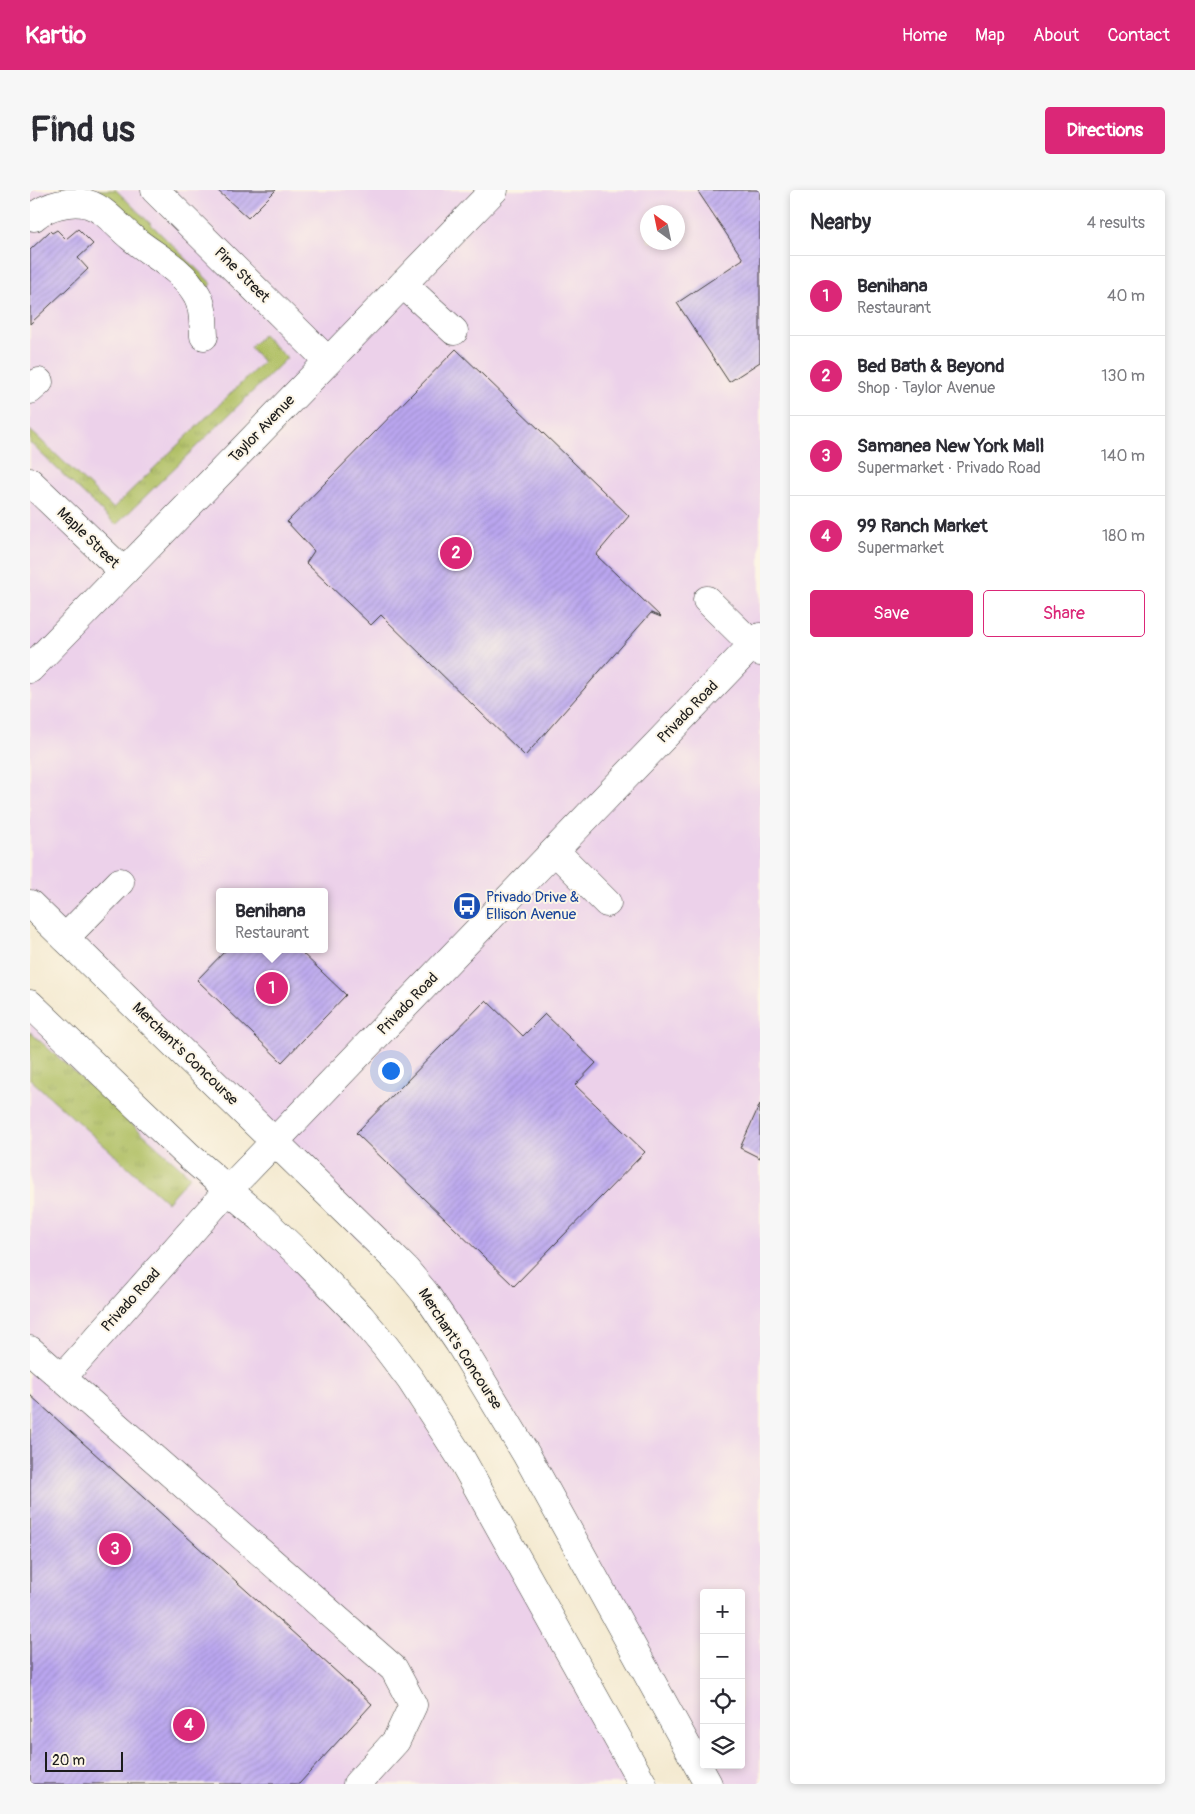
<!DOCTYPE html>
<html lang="en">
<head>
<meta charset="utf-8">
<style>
  :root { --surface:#fff; --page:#f7f7f7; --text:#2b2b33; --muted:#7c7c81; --line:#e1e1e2; --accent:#db2777 }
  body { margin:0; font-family:Pangolin,sans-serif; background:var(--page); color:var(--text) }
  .controls { position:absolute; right:15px; bottom:15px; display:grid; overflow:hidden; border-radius:5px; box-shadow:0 2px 8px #0003 }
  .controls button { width:45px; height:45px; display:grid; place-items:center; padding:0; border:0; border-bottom:1px solid var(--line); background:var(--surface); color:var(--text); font:25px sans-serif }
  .compass { position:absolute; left:610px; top:15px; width:45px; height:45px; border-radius:50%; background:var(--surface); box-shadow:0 2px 8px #0003; rotate:327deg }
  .scale { position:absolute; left:15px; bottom:12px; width:78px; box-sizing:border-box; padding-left:5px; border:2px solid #1c1c1c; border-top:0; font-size:14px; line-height:18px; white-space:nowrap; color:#1c1c1c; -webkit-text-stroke:4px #fcf5e5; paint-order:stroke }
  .you { position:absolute; left:360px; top:880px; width:18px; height:18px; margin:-12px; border:4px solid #fff; border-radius:50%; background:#1a73e8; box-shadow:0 0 0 8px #1a73e833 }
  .badge { display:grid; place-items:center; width:32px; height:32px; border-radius:50%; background:var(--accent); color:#fff; font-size:16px; font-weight:700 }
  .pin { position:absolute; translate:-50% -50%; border:2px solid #fff; box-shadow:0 1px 5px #0006 }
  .popup { position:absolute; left:186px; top:698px; width:112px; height:65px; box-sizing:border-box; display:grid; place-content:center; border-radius:5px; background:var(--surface); filter:drop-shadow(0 1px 4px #0005); font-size:16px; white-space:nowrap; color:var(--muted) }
  .popup b { font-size:19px; color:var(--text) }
  .popup::after { content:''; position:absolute; left:50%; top:100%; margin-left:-10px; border:10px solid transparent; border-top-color:var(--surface) }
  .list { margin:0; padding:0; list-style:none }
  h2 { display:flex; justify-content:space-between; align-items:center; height:65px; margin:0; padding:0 20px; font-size:21px }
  h2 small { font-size:16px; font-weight:400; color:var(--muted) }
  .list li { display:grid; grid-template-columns:32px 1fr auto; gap:15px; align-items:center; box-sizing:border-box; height:80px; padding:0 20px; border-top:1px solid var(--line) }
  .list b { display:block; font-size:19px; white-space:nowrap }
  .list p { margin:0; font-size:16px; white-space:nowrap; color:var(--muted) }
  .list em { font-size:16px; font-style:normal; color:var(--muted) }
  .actions { display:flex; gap:10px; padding:15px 20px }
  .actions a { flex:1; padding:11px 0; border:1px solid var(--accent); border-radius:5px; text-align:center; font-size:18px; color:var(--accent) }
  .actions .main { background:var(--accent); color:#fff }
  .icon { flex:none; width:28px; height:28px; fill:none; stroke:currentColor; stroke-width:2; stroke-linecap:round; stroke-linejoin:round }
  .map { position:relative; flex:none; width:730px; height:1594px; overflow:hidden; border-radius:5px }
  header { display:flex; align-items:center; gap:30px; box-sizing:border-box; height:70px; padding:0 25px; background:var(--accent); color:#fff }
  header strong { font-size:24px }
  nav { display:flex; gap:28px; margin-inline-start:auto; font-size:18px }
  .intro { display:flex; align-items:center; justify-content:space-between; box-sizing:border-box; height:120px; padding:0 30px }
  h1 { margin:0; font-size:35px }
  .button { padding:12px 22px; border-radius:5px; background:var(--accent); color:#fff; font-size:18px; font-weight:700 }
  main { display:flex; gap:30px; padding:0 30px }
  aside { flex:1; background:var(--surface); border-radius:5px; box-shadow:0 2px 8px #0003 }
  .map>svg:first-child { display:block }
</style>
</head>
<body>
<header>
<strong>Kartio</strong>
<nav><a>Home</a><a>Map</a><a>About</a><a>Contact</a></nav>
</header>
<div class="intro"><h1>Find us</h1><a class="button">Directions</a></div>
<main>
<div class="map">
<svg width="730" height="1594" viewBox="0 0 730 1594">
  <defs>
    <pattern id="grass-tufts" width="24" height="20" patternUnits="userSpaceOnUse" patternTransform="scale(1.25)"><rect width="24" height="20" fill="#adbe61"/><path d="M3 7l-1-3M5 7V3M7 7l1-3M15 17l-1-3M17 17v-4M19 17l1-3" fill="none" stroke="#94a354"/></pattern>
    <pattern id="building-hatch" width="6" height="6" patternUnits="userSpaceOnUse" patternTransform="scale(1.25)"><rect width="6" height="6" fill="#baa6ef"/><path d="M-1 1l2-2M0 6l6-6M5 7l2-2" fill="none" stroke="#9f8ecc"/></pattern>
  </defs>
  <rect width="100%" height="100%" fill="#fcf5e5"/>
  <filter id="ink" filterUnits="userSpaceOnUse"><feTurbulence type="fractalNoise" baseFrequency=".02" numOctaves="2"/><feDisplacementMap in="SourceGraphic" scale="10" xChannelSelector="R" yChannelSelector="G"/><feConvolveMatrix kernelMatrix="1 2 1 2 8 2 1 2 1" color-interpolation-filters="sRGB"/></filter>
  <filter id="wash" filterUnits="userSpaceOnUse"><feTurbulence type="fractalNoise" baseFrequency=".0096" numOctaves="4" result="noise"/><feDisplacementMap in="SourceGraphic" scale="20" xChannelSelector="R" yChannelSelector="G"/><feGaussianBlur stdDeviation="1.12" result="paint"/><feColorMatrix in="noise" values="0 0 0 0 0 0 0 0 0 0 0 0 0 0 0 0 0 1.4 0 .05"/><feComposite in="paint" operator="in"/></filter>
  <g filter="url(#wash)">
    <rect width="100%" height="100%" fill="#f4ead1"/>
    <g fill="#ecd1ea" fill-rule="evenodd">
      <path d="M 0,0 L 730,0 L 730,1594 L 678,1594 L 429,1153 L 0,714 ZM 618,22 L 648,22 L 648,52 L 618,52 ZM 190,702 L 294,702 L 294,759 L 190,759 ZM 674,1403 L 711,1403 L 711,1575 L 674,1575 Z"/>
      <polygon points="0,814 330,1126 613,1594 0,1594"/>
    </g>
    <g fill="url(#grass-tufts)" stroke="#646d3e">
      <polygon points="68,0 86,0 182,94 176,99"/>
      <polygon points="233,145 257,168 86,335 0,253 0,240 83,318 233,172 220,157"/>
      <polygon points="0,842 160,986 137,1012 0,889"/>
    </g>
    <g id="blocks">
      <g fill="url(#building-hatch)">
        <polygon points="187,0 246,0 218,28"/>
        <polygon points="667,0 730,0 730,172 699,192 647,113 713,69"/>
        <polygon points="48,39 63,54 48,68 58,79 0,134 0,60 20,41 22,43 27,40 36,49"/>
        <polygon points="426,159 599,326 566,365 631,427 621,423 495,566 351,425 341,435 276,373 284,361 257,332"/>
        <polygon points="197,759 268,759 316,805 252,872 167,790"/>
        <polygon points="456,810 493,846 515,824 566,873 545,895 615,962 484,1096 326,943"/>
        <polygon points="730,914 730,968 710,958"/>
        <polygon points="0,1205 342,1514 269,1594 0,1594"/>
      </g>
    </g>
  </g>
  <g filter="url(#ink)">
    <use href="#blocks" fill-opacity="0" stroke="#3c3b37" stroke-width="1"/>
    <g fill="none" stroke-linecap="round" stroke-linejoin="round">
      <defs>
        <g id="minor">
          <polyline points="125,0 298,171"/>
          <path d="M 4,27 C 17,15 41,10 58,14 C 75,19 87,36 101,47 C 123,66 152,78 167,105 C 174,117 173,132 174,146"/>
          <polyline points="373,94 424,141"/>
          <polyline points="0,200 9,192"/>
          <polyline points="0,292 94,382"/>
          <polyline points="677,410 730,462"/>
          <polyline points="0,479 464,0"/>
          <polyline points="525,661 577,713"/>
          <polyline points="0,714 352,1056 376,1080 395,1103 429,1153 496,1264 678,1594"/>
          <polyline points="35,748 90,692"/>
          <polyline points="0,814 159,966 231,1028 274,1069 330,1126 355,1156 380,1189 431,1268 613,1594"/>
          <polyline points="0,1160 364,1479 383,1515 366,1551 327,1594"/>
          <polyline points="32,1188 198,1000 730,447"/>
        </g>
      </defs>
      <use href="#minor" stroke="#3c3b37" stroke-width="29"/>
      <use href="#minor" stroke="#fff" stroke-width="28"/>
    </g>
  </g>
  <defs>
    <symbol id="bus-disc" viewBox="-11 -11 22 22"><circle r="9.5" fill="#1a4fb4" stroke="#fcf5e5"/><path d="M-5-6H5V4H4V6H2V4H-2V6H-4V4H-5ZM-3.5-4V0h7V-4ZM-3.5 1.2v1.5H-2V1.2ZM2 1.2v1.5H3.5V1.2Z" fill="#fff"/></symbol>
  </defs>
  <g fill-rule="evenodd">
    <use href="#bus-disc" x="421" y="700" width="32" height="32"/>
  </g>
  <g text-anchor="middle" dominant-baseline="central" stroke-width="4" stroke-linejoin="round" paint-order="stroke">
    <g font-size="15" fill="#1c1c1c" stroke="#fcf5e5">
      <text transform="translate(212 85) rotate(45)">Pine Street</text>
      <text transform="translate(232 239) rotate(-46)">Taylor Avenue</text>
      <text transform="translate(58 348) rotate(44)">Maple Street</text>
      <text transform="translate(658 522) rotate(-46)">Privado Road</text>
      <text transform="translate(378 814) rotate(-46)">Privado Road</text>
      <text transform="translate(155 864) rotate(44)">Merchant's Concourse</text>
      <text transform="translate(101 1110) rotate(-48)">Privado Road</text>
      <text transform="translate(430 1159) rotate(57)">Merchant's Concourse</text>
    </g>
    <g font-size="15" fill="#164399" stroke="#fcf5e5" text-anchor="start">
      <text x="456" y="707">Privado Drive &amp;<tspan x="456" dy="17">Ellison Avenue</tspan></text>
    </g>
  </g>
</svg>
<div class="controls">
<button>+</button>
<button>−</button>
<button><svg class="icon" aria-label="locate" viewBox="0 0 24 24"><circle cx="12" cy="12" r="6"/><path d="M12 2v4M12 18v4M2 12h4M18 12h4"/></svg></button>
<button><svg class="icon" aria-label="layers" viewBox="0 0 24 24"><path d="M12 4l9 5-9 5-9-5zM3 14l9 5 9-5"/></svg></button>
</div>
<svg class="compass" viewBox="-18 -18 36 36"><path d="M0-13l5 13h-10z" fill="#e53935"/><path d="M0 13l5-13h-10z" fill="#7c7c81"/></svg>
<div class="scale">20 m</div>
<div class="you"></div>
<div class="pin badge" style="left:242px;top:798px">1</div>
<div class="popup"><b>Benihana</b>Restaurant</div>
<div class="pin badge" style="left:426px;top:363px">2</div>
<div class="pin badge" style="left:85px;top:1359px">3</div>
<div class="pin badge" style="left:159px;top:1535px">4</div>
</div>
<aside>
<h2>Nearby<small>4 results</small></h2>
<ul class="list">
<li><span class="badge">1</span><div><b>Benihana</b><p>Restaurant</p></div><em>40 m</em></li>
<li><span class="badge">2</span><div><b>Bed Bath &amp; Beyond</b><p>Shop · Taylor Avenue</p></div><em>130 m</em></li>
<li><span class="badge">3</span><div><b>Samanea New York Mall</b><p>Supermarket · Privado Road</p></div><em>140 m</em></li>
<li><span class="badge">4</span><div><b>99 Ranch Market</b><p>Supermarket</p></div><em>180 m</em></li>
</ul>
<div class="actions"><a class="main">Save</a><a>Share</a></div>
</aside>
</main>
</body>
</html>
